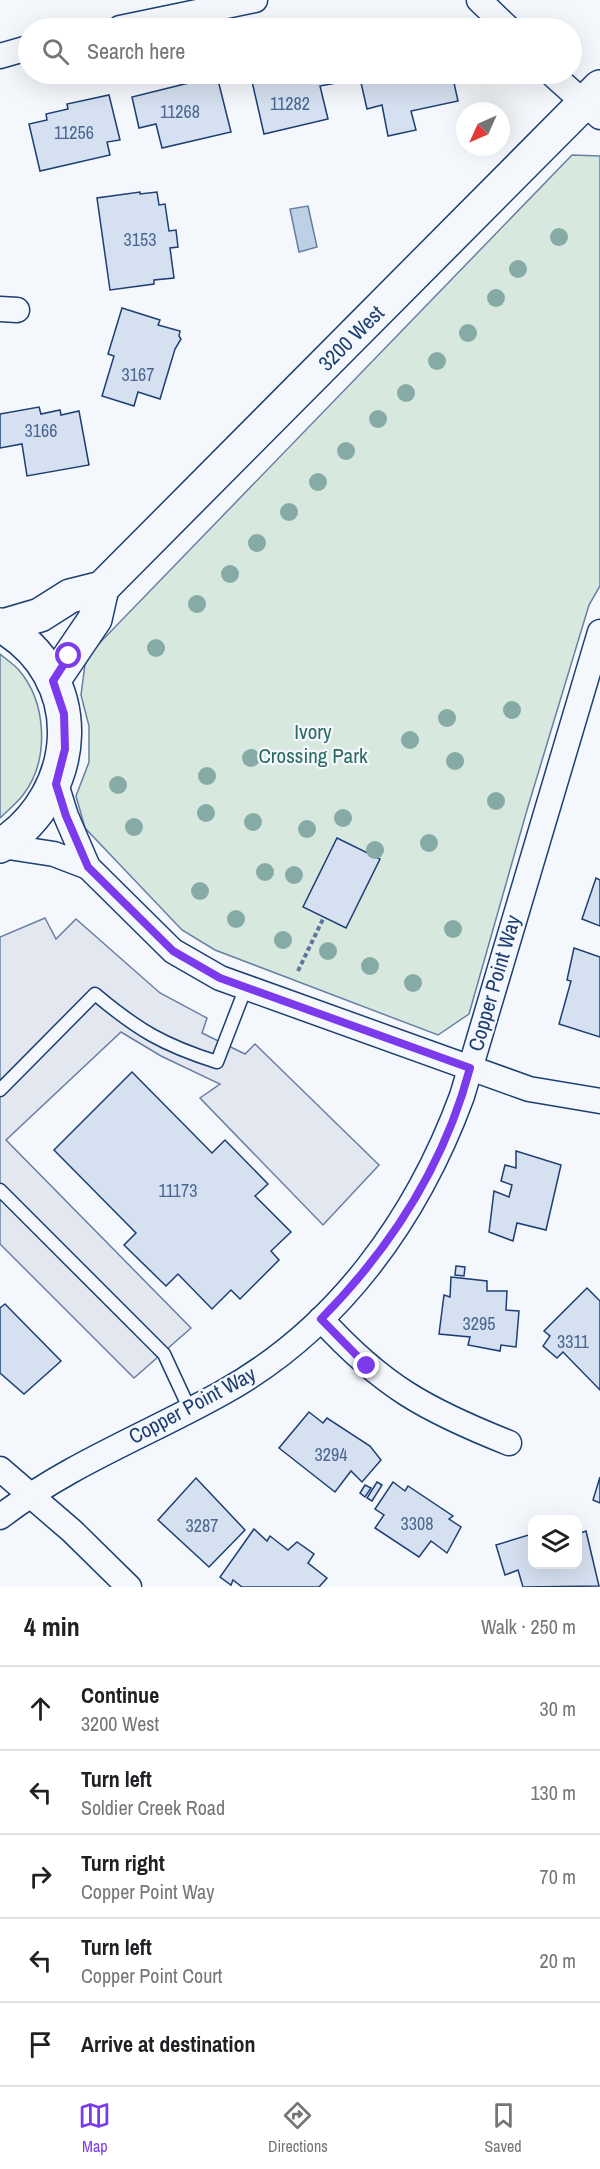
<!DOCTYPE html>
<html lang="en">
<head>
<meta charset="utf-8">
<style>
  :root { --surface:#fff; --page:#f2f2f2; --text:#202124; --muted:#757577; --line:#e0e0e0; --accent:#7c3aed }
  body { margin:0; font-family:"Archivo Narrow",sans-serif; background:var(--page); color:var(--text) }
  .controls { position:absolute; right:18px; bottom:18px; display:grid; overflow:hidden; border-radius:12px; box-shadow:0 6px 24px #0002 }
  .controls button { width:54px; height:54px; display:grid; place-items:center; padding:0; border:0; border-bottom:2px solid var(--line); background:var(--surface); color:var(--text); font:30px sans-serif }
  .compass { position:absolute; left:456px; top:102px; width:54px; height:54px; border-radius:50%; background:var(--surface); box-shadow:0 6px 24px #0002; rotate:225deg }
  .stop { position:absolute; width:18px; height:18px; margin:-14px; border:4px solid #7c3aed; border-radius:50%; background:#fff }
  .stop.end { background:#7c3aed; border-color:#fff; box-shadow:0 2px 6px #0008 }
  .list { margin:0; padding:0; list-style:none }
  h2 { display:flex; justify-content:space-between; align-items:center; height:78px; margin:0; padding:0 24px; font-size:26px }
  h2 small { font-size:20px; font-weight:400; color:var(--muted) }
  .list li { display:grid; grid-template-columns:39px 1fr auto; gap:18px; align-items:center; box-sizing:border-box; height:84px; padding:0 24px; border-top:2px solid var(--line) }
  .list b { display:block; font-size:22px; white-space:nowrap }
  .list p { margin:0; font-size:20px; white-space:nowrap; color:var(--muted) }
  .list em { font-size:20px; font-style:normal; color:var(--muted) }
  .icon { flex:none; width:33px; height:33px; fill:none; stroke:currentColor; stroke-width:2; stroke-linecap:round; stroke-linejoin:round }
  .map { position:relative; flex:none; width:600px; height:1587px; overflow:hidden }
  .search { position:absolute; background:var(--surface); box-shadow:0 6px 24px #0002; left:18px; right:18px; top:18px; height:66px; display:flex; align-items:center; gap:15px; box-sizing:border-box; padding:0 21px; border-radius:33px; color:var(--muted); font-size:22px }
  .sheet { height:498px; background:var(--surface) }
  nav { display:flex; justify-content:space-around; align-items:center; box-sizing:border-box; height:84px; border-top:2px solid var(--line); background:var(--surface); font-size:16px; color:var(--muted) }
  nav a { display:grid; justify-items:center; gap:3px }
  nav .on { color:var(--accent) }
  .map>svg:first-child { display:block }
</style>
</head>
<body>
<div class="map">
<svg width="600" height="1587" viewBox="0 0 600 1587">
  <rect width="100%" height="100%" fill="#f4f7fb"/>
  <g fill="#d7e8df" stroke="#687fa3" stroke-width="1.5">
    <polygon points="572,155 600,156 600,586 589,605 527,810 469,1014 438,1035 215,950 182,930 85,828 76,796 89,762 89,726 81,695 86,657"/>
    <path d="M 0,654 C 6,659 13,664 18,669 C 47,702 50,760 23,795 C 17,803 7,811 0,818 Z"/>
  </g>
  <polygon fill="#e3e8f0" stroke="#687fa3" stroke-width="1.5" points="45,918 56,939 76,919 160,993 207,1018 202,1033 245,1054 255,1044 379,1165 323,1225 200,1098 220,1084 161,1056 121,1032 6,1140 191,1328 134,1378 0,1244 0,937"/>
  <polygon fill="#bed0e5" stroke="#687fa3" stroke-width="1.5" points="308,206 317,247 299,252 290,209"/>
  <g fill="#d5e0f0" stroke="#1d3f73" stroke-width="1.5">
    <polygon points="265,74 340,74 342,82 320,86 328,119 264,134 251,77"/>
    <polygon points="359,74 452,74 458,101 411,111 416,130 388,136 382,105 367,109"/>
    <polygon points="217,76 231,132 162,148 156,124 139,128 132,97"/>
    <polygon points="109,95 120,140 107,142 110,155 40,171 29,124 47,120 46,114 68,109 67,104"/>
    <polygon points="140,192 140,194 157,192 159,205 165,204 169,231 176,230 178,247 170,248 174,278 154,280 154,284 110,290 97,198"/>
    <polygon points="122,308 160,320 158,325 180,331 179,336 181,339 175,349 160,399 138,392 134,406 102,396 114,356 108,354"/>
    <polygon points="39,407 41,414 60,410 61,415 79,411 89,465 27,476 22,444 0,448 0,414"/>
    <polygon points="337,838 380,859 346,928 303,907"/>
    <polygon points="596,878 600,880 600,926 582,919"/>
    <polygon points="574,948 600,957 600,1037 559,1024 571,981 567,980"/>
    <polygon points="132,1072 212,1153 225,1140 268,1184 255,1196 291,1232 271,1251 279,1260 240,1299 231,1290 212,1309 178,1274 166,1286 124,1245 136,1233 54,1150"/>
    <polygon points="516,1151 561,1165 546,1230 517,1223 513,1241 489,1232 494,1191 509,1197 512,1185 501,1181 505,1165 516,1168"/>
    <polygon points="456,1266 465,1267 464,1276 455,1275"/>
    <polygon points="451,1277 487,1281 487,1291 507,1291 506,1310 519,1311 516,1347 501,1345 500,1351 468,1345 470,1337 439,1334 444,1295 450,1297"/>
    <polygon points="587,1288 600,1301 600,1390 563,1352 557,1358 543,1346 550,1336 544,1331"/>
    <polygon points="5,1304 61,1361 24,1394 0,1373 0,1308"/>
    <polygon points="309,1412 323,1423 327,1418 370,1446 381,1460 362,1482 351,1471 335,1492 279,1448"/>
    <polygon points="600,1477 600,1503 593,1500"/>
    <polygon points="196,1478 245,1530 209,1567 158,1520"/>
    <polygon points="377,1482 382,1485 372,1501 367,1498"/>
    <polygon points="393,1482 405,1491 408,1486 453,1516 449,1519 461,1527 447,1553 431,1541 419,1557 375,1528 384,1515 375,1509"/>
    <polygon points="365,1485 371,1488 365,1497 360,1493"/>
    <polygon points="254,1529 267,1541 270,1536 288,1550 297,1542 314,1554 308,1563 327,1578 319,1587 242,1587 233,1580 231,1585 220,1577"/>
    <polygon points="586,1531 599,1586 523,1587 518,1570 505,1575 496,1545 532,1534 532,1564 578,1564 578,1534"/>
  </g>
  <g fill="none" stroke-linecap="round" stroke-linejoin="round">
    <defs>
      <g id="lane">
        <path d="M 0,1090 L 95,994 C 138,1030 163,1045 217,1062 L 246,987"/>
        <polyline points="0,1190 164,1354 190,1410"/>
      </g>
      <g id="street">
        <polyline points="479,0 508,28"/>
        <polyline points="120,28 255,0"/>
        <polyline points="0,56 28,48"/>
        <polyline points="552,74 600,117"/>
        <polyline points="0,309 17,310"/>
        <polyline points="56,784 66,816 88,867 173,951 220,978 529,1089 600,1101"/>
        <polyline points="2,846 54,854 88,867"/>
        <path d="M 321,1319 C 382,1386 426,1410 509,1443"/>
        <polyline points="0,1469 72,1531 129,1587"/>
        <path d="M 0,1517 C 69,1464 147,1435 222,1393 C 338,1329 417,1218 462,1096 L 600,632"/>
      </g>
      <g id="secondary">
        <path d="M 0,625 C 90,676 82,793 0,846"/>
        <polyline points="3,626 40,615 70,596 102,588 600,87"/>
        <polyline points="53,681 95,619 102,588"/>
      </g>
    </defs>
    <use href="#lane" stroke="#1d3f73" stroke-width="15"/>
    <use href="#street" stroke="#1d3f73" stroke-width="27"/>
    <use href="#secondary" stroke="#1d3f73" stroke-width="36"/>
    <polyline stroke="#5e769c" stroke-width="4" stroke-dasharray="4.5 3" stroke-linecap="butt" points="298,971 324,917"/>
    <use href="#lane" stroke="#f4f7fb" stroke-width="12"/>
    <use href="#street" stroke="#f4f7fb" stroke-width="24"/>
    <use href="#secondary" stroke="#f4f7fb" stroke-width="33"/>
  </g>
  <g fill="#86aba6">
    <circle cx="559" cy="237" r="9"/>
    <circle cx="518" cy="269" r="9"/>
    <circle cx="496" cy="298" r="9"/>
    <circle cx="468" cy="333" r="9"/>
    <circle cx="437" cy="361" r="9"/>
    <circle cx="406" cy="393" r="9"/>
    <circle cx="378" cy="419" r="9"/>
    <circle cx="346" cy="451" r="9"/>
    <circle cx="318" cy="482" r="9"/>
    <circle cx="289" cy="512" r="9"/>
    <circle cx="257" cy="543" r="9"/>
    <circle cx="230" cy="574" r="9"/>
    <circle cx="197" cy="604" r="9"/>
    <circle cx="156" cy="648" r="9"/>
    <circle cx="512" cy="710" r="9"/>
    <circle cx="447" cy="718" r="9"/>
    <circle cx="410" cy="740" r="9"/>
    <circle cx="251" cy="758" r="9"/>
    <circle cx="455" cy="761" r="9"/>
    <circle cx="207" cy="776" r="9"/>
    <circle cx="118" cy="785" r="9"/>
    <circle cx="496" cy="801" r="9"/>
    <circle cx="206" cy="813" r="9"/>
    <circle cx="343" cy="818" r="9"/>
    <circle cx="253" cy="822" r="9"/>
    <circle cx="134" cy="827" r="9"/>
    <circle cx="307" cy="829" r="9"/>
    <circle cx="429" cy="843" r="9"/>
    <circle cx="375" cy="850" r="9"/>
    <circle cx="265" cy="872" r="9"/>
    <circle cx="294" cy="875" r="9"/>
    <circle cx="200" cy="891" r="9"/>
    <circle cx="236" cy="919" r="9"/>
    <circle cx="453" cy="929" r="9"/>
    <circle cx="283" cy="940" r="9"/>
    <circle cx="328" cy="951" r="9"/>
    <circle cx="370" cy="966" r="9"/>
    <circle cx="413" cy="983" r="9"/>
  </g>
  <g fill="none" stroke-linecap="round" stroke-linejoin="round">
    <path stroke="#7c3aed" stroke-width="8" d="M 69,656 L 53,681 L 64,714 L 65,749 L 56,784 L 66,816 L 88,867 L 173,951 L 220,978 L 470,1068 C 444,1166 392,1247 321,1319 L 367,1366"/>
  </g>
  <g text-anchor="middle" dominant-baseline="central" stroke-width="4.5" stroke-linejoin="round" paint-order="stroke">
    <g font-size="18" fill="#4b6792">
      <text x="290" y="103">11282</text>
      <text x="180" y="111">11268</text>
      <text x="74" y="132">11256</text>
      <text x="140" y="239">3153</text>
      <text x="138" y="374">3167</text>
      <text x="41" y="430">3166</text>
      <text x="178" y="1190">11173</text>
      <text x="479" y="1323">3295</text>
      <text x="573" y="1341">3311</text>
      <text x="331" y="1454">3294</text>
      <text x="417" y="1523">3308</text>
      <text x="202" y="1525">3287</text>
    </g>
    <g font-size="21" fill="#1d3f73" stroke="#f4f7fb">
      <text transform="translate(351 338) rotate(-45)">3200 West</text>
      <text transform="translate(494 983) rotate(-74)">Copper Point Way</text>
      <text transform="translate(192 1405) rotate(-28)">Copper Point Way</text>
    </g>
    <g font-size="21" fill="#2c6c60" stroke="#f4f7fb">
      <text x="313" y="731">Ivory<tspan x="313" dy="24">Crossing Park</tspan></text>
    </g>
  </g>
</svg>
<div class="controls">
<button><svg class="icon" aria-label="layers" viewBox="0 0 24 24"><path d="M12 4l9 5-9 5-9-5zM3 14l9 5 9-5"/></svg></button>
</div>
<svg class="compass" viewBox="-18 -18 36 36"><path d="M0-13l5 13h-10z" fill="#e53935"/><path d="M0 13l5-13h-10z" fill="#757577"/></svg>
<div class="stop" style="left:69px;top:656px"></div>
<div class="stop end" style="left:367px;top:1366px"></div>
<div class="search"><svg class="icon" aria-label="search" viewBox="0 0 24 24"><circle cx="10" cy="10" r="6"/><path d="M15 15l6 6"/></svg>Search here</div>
</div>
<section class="sheet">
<h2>4 min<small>Walk · 250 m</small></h2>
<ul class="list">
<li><svg class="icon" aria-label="ahead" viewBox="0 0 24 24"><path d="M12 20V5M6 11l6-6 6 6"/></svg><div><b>Continue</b><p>3200 West</p></div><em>30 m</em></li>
<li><svg class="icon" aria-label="left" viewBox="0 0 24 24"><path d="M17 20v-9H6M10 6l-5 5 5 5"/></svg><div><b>Turn left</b><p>Soldier Creek Road</p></div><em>130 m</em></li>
<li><svg class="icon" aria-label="right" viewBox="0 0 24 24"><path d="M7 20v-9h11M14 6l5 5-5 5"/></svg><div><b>Turn right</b><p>Copper Point Way</p></div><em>70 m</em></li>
<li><svg class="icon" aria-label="left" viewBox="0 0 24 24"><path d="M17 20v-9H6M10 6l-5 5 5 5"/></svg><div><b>Turn left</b><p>Copper Point Court</p></div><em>20 m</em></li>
<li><svg class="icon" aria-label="arrive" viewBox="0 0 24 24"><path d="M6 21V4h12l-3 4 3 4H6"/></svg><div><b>Arrive at destination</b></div></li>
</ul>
</section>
<nav>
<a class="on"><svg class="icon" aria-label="map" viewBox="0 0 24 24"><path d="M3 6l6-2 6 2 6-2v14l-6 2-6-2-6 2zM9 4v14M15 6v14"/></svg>Map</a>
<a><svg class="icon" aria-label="directions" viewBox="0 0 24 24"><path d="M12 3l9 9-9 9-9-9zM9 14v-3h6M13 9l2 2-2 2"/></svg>Directions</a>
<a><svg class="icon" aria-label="saved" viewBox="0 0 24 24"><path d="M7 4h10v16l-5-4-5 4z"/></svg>Saved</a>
</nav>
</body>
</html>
